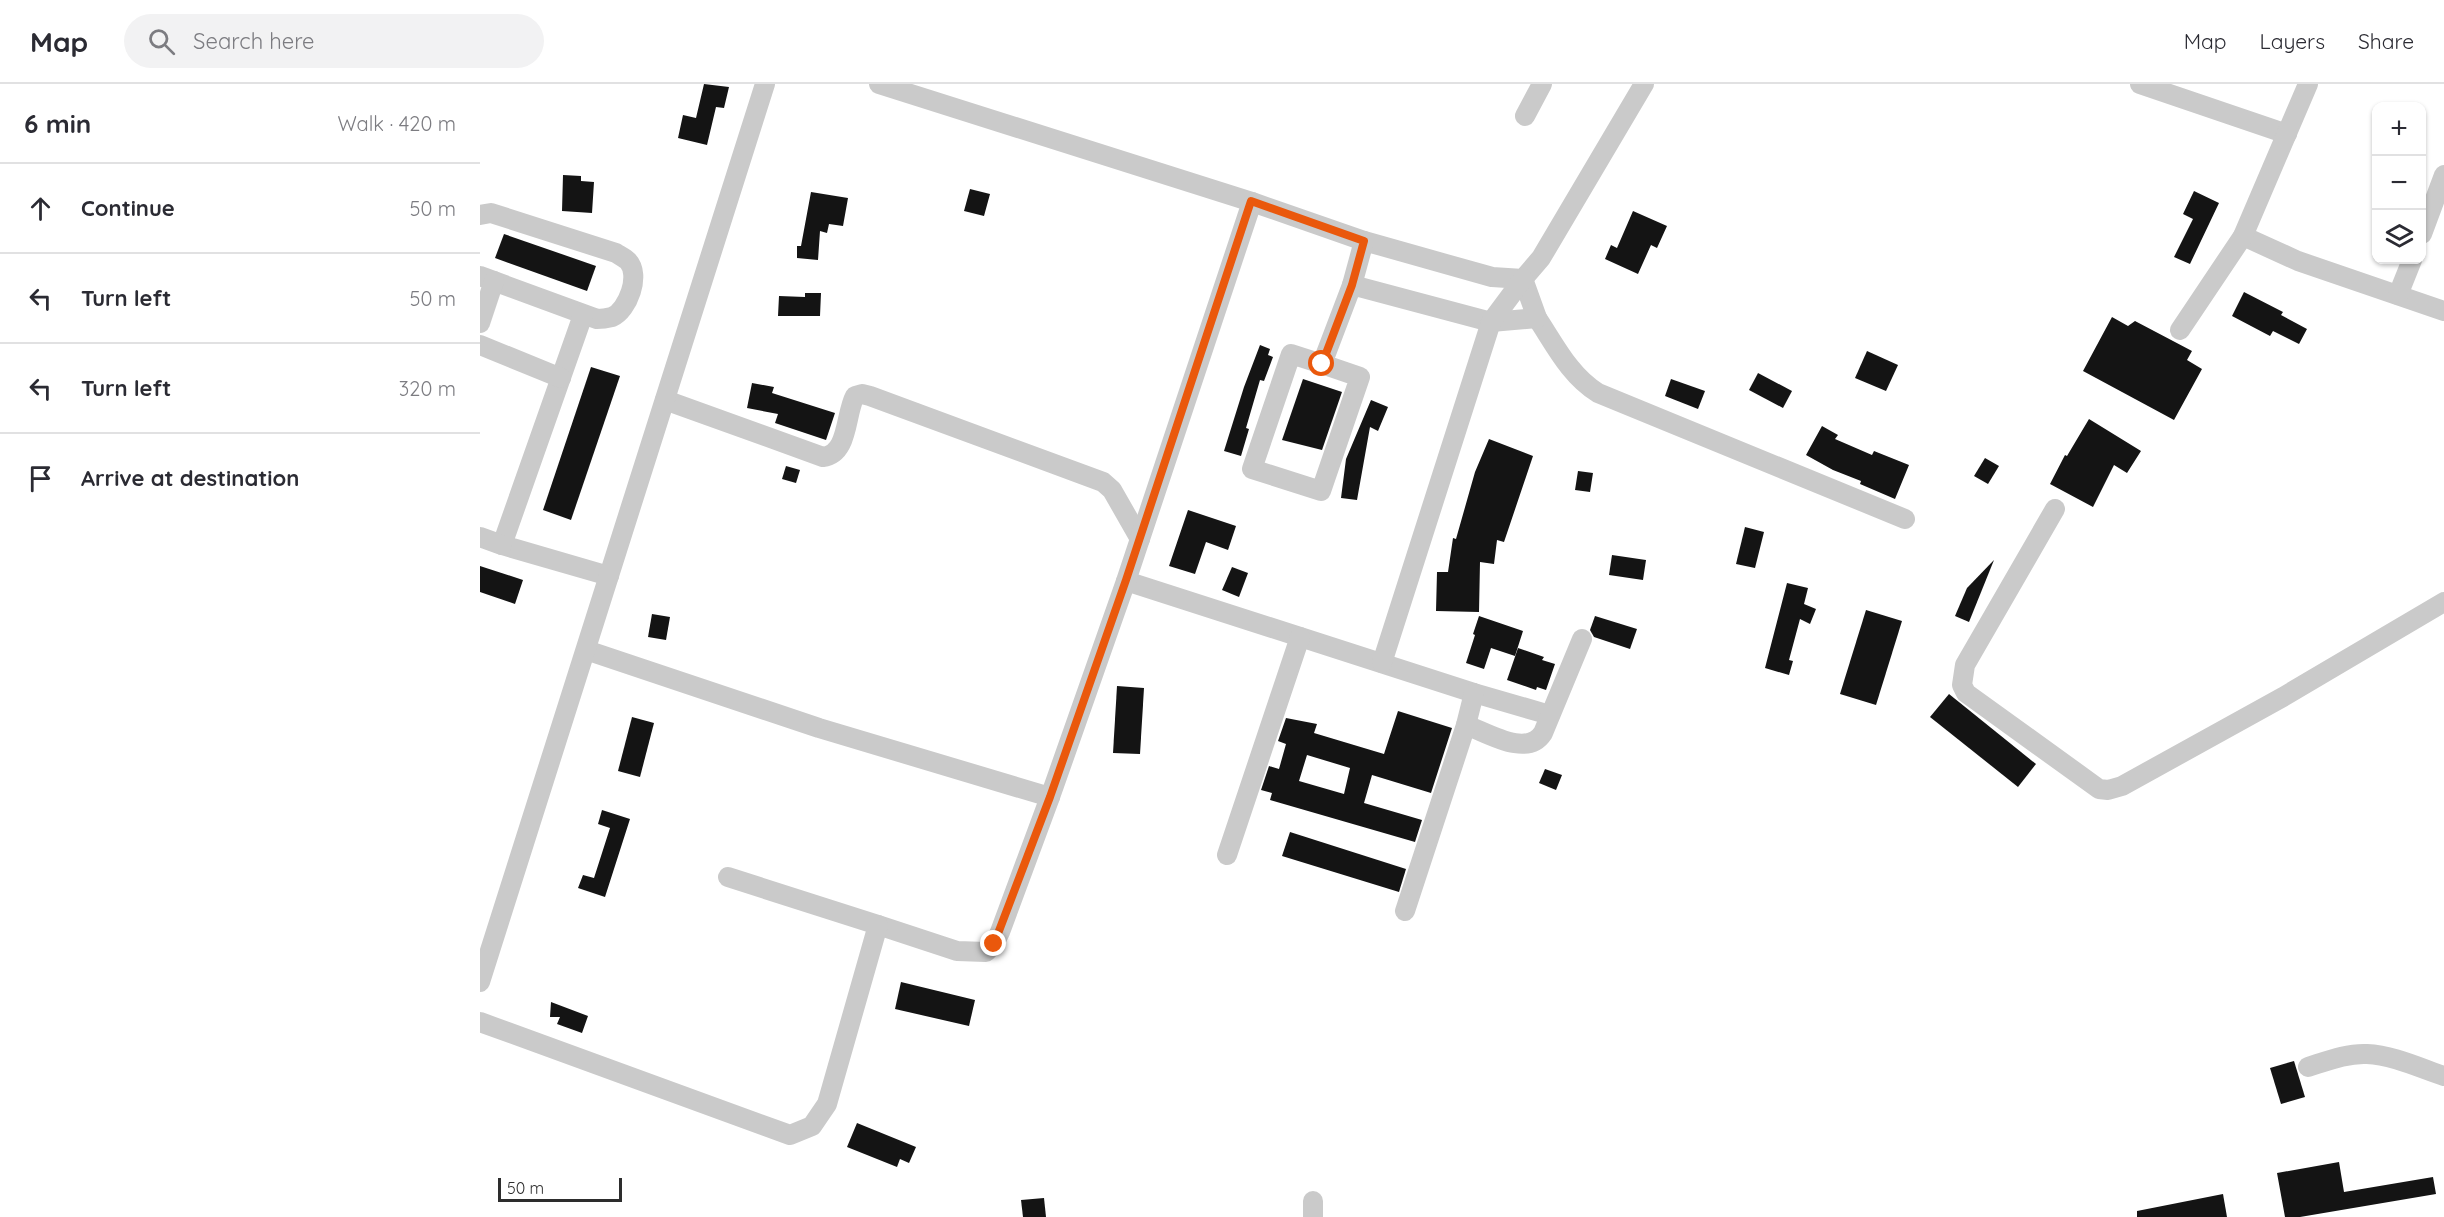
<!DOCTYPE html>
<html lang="en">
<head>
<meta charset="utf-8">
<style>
  :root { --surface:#fff; --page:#f2f2f3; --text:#2b2b33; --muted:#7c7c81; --line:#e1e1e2 }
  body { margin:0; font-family:Quicksand,sans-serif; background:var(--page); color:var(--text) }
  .controls { position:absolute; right:18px; top:18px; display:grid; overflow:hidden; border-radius:12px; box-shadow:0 2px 4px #0004 }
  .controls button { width:54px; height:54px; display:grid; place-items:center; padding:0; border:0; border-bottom:2px solid var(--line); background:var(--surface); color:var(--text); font:30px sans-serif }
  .scale { position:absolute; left:18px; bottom:15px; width:124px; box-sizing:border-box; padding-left:6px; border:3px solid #2d2d2d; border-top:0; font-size:16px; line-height:21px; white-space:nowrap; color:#2d2d2d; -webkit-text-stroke:4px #fff; paint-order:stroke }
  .stop { position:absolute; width:18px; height:18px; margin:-14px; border:4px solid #ea580c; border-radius:50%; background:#fff }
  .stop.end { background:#ea580c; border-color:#fff; box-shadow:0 2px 6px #0008 }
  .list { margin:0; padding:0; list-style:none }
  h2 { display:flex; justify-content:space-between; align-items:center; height:78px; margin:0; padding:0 24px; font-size:26px }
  h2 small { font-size:20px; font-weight:400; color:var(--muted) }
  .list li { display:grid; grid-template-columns:39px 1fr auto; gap:18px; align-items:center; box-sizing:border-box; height:90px; padding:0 24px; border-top:2px solid var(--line) }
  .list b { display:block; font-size:22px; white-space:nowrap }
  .list em { font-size:20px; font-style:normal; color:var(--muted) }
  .icon { flex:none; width:33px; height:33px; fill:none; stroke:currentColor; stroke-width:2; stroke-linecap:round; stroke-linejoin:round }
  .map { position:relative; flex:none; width:1964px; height:1133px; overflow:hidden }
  header { display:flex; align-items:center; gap:36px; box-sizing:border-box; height:84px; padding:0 30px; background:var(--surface); border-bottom:2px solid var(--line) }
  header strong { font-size:28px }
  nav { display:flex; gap:33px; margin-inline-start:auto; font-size:21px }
  .search { width:420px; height:54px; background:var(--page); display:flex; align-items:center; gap:15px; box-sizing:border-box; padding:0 21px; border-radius:33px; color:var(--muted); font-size:22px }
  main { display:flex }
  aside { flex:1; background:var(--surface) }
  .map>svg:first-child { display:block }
</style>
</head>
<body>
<header>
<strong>Map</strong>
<div class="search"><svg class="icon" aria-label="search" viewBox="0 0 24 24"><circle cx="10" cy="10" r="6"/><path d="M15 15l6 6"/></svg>Search here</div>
<nav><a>Map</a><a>Layers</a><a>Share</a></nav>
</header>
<main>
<aside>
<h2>6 min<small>Walk · 420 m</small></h2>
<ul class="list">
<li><svg class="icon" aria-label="ahead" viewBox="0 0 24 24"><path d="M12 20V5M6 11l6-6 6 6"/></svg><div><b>Continue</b></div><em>50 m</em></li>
<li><svg class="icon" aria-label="left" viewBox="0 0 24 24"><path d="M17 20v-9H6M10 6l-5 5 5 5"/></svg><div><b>Turn left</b></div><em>50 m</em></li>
<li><svg class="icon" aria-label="left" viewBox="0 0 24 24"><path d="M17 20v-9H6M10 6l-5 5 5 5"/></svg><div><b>Turn left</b></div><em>320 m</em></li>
<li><svg class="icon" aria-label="arrive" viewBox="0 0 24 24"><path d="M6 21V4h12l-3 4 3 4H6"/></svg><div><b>Arrive at destination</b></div></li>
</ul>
</aside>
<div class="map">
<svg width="1964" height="1133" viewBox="0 0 1964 1133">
  <rect width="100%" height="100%" fill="#fff"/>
  <g fill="#141414" fill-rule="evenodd">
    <polygon points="224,0 249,3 244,24 236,23 227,61 198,54 203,31 216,34"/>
    <polygon points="83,91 101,92 101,97 114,98 112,129 82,127"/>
    <polygon points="490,105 510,110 504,132 484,127"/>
    <polygon points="1714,107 1739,119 1710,180 1694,173 1713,135 1703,130"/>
    <polygon points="331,108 368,114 363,142 349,140 347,149 340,147 338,176 317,174 317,162 321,162"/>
    <polygon points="1153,127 1187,142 1177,164 1171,161 1158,190 1125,175 1131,161 1137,164"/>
    <polygon points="24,150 116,182 107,207 15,174"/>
    <polygon points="1764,208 1803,228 1801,231 1827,245 1819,260 1793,247 1790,252 1752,232"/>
    <polygon points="325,209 341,209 340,232 298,232 299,212 325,213"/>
    <polygon points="1632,233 1648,242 1655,237 1712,267 1707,276 1722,285 1694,336 1603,287"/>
    <polygon points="780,261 790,265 788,271 793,273 784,297 780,296 766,344 769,345 761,372 744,367 764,303"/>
    <polygon points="1387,267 1418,281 1406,307 1375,294"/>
    <polygon points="111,283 140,292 91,436 63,426"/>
    <polygon points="1278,289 1312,307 1303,324 1269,306"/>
    <polygon points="823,295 862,308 842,366 802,356"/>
    <polygon points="1191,295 1225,307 1218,325 1185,312"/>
    <polygon points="272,299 294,303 292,309 355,329 346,356 295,339 298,330 267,324"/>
    <polygon points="891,316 908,323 898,347 890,343 877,416 861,414 866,375"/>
    <polygon points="1609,335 1661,367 1647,389 1634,381 1613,423 1570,400 1585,371 1587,372"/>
    <polygon points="1342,342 1358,351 1355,355 1392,371 1394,367 1429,381 1415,415 1380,400 1381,397 1353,386 1326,371"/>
    <polygon points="1009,355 1053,372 1024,458 1017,456 1014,480 1000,478 999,528 956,527 957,488 968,488 973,454 976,455 995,388"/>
    <polygon points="1505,374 1519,382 1508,400 1494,392"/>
    <polygon points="306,382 320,386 316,399 302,395"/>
    <polygon points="1098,387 1113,389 1110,408 1095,406"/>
    <polygon points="708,426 756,442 748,466 726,458 715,490 689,482"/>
    <polygon points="1265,443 1284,448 1275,484 1256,480"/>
    <polygon points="1132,471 1166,476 1163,496 1129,491"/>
    <polygon points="1514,476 1489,538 1475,532 1487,504"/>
    <polygon points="0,482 43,496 35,520 0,508"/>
    <polygon points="752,483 768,489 759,513 742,506"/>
    <polygon points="1307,499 1328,504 1324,520 1336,525 1330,540 1320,535 1309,576 1313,577 1309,591 1285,584"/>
    <polygon points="1386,526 1422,537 1396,621 1360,610"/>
    <polygon points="172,530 190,533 186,556 168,553"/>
    <polygon points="999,532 1043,547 1035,572 1011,564 1004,585 986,579 995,551 993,550"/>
    <polygon points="1115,532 1157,545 1150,565 1114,553 1110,546"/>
    <polygon points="1038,564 1064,573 1062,576 1075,580 1066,606 1057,603 1056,606 1027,596"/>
    <polygon points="637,602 664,604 660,670 633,669"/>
    <polygon points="1469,610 1556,680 1538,703 1450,633"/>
    <path d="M 918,627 L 972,644 L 951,709 L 892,691 L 884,719 L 942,736 L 935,758 L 790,716 L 792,709 L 781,706 L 789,682 L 799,685 L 806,660 L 798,657 L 806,634 L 837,640 L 834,649 L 904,670 ZM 827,671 L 870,684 L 864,710 L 819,697 Z"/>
    <polygon points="152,633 174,639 160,693 138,687"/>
    <polygon points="1065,685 1082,691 1076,706 1059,699"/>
    <polygon points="122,726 150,735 125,813 98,804 103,791 114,794 130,744 118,740"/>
    <polygon points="810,748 926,785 919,808 802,772"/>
    <polygon points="421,898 495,916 489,942 415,925"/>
    <polygon points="71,918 108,932 102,949 77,940 80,933 70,933"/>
    <polygon points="1814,977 1825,1013 1801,1020 1790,984"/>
    <polygon points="377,1039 436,1063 429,1079 420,1075 417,1083 367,1063"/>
    <polygon points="1859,1078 1864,1108 1953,1093 1956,1110 1820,1133 1805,1133 1797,1089"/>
    <polygon points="1743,1110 1747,1133 1657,1133 1657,1127"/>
    <polygon points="564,1114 566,1133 543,1133 541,1116"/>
  </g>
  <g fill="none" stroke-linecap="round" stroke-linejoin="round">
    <g stroke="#cacaca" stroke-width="20">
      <polyline points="399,0 772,118 884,157 1012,193 1043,195 1061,174 1164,0"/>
      <polyline points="1660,0 1807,50"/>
      <polyline points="1045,32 1062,0"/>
      <path d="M 0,131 L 11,129 L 136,169 C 139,171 145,174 148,177 C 161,191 148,226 132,233 C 128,234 122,235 117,235 L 0,192"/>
      <polyline points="1942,150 1964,91"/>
      <polyline points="1763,152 1818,177 1964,227"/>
      <polyline points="872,201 884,157"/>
      <polyline points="1918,211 1932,176"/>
      <polyline points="103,231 22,461 129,492"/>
      <path d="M 1057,234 C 1075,261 1090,292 1118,309 L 1425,435"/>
      <polyline points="0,239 14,197"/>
      <polyline points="1700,246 1763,152 1828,0"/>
      <polyline points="0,261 81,294"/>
      <polyline points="842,280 880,293 841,407 772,385 811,270 842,280 872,201 1011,238 1057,234 1043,195"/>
      <path d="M 185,316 L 343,373 C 369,370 365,330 375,312 L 382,310 L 390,312 L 623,398 L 632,406 L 660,455"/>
      <polyline points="1575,425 1485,581 1482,601 1486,609 1619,705 1628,706 1642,702 1803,613 1964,518"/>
      <polyline points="0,453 22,461"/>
      <polyline points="646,497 994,609 1070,631"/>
      <polyline points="106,566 339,644 570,713 646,497 772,118"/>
      <polyline points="902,579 1011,238 1043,195"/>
      <path d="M 986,641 C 1008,649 1047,674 1063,649 L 1102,555"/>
      <polyline points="747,771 820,553"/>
      <polyline points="925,827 986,641 994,609"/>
      <polyline points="398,841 477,867 506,868 514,860 520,848 570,713"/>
      <polyline points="0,898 285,0"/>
      <polyline points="0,938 310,1051 332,1042 347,1020 398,841 248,793"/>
      <path d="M 1828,983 C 1847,977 1867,969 1887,970 C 1913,971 1940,984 1964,992"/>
      <polyline points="833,1117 833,1133"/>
    </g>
  </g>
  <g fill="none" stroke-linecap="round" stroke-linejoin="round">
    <polyline stroke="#ea580c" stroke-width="8" points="514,860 570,713 646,496 771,117 884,157 872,201 842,280"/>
  </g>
</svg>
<div class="controls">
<button>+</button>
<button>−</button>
<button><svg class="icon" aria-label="layers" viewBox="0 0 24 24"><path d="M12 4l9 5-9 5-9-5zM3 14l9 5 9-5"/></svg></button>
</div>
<div class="scale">50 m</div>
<div class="stop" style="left:842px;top:280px"></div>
<div class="stop end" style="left:514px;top:860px"></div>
</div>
</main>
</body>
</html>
